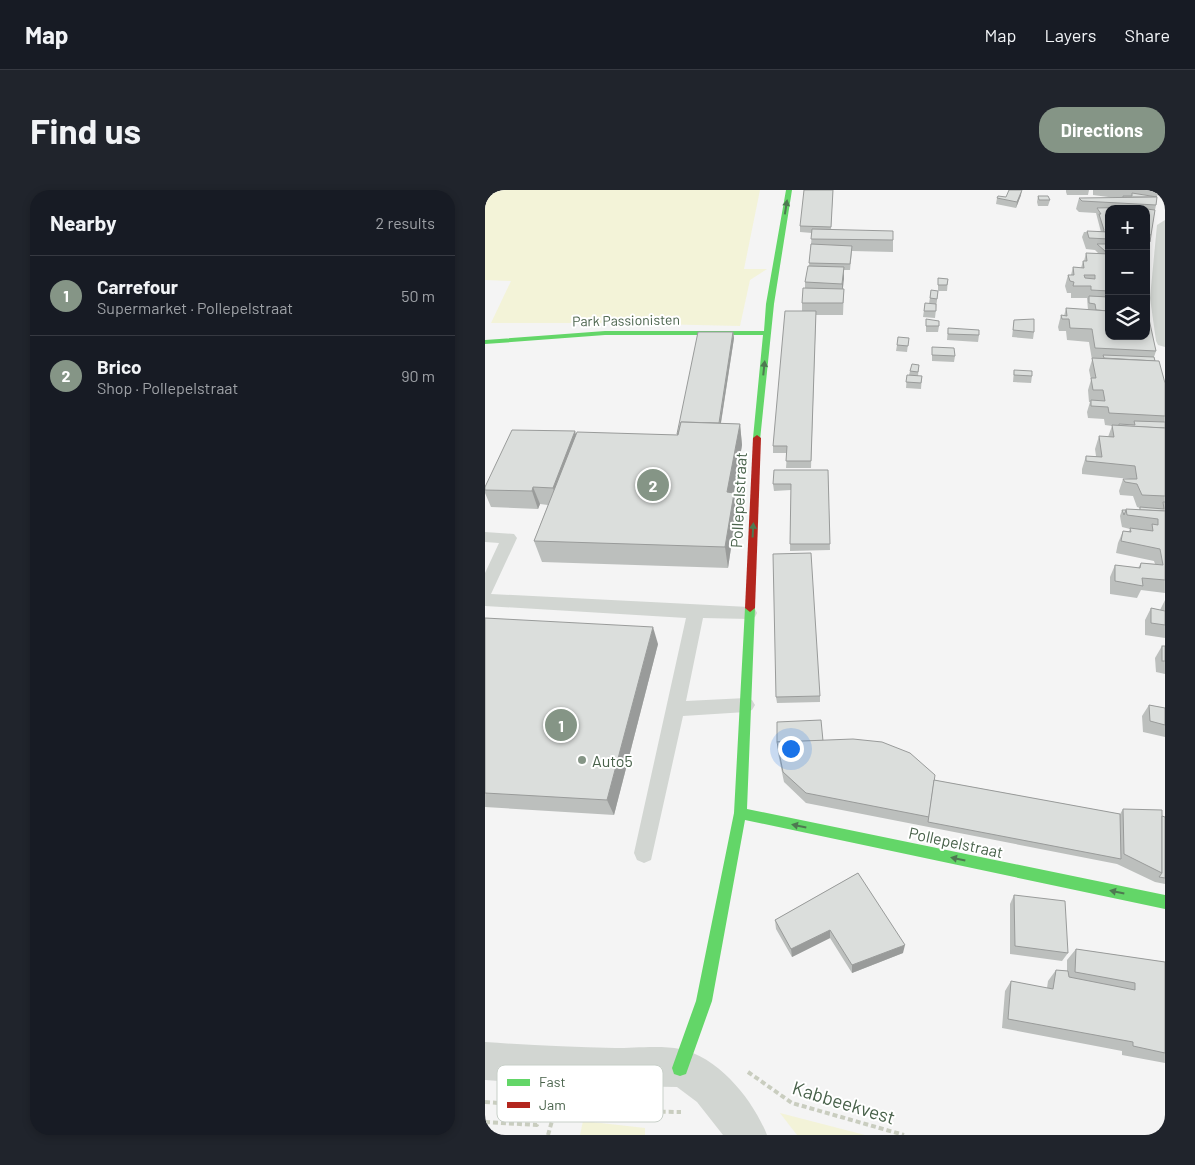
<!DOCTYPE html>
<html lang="en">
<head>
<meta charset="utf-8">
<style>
  :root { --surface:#171b24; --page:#20242c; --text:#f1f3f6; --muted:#9ea1a6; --line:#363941; --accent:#859586 }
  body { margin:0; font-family:Barlow,sans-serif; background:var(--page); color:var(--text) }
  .controls { position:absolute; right:15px; top:15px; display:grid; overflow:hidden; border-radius:10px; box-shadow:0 2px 8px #0003 }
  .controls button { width:45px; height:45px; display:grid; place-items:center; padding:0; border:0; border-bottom:1px solid var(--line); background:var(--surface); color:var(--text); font:25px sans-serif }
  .you { position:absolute; left:305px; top:558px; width:18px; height:18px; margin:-12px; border:4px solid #fff; border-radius:50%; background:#1a73e8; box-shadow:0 0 0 8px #1a73e833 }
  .badge { display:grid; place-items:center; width:32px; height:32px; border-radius:50%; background:var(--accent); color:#fff; font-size:16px; font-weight:700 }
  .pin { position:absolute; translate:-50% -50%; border:2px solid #fff; box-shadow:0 1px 5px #0006 }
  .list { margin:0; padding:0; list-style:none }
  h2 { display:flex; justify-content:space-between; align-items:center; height:65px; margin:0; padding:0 20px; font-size:21px }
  h2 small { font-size:16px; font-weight:400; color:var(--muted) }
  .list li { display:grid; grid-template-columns:32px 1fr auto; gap:15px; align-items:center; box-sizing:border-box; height:80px; padding:0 20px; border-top:1px solid var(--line) }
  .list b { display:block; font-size:19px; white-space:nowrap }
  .list p { margin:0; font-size:16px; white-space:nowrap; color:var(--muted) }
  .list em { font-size:16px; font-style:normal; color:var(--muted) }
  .icon { flex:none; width:28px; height:28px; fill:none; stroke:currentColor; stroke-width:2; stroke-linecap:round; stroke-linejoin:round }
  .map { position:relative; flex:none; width:680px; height:945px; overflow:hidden; border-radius:20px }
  header { display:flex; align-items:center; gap:30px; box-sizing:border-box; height:70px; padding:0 25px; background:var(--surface); border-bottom:1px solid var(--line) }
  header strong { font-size:24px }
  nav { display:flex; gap:28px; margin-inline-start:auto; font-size:18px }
  .intro { display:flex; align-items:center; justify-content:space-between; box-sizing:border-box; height:120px; padding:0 30px }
  h1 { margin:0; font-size:35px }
  .button { padding:12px 22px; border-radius:20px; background:var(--accent); color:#fff; font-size:18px; font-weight:700 }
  main { display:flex; gap:30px; padding:0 30px }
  aside { flex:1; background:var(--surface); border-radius:20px; box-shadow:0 2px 8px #0003 }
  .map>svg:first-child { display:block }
</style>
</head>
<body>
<header>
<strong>Map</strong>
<nav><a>Map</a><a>Layers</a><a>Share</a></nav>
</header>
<div class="intro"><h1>Find us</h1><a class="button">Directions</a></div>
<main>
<aside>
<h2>Nearby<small>2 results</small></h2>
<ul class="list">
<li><span class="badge">1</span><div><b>Carrefour</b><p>Supermarket · Pollepelstraat</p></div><em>50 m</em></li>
<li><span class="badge">2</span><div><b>Brico</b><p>Shop · Pollepelstraat</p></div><em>90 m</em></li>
</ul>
</aside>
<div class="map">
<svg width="680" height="945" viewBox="0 0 680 945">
  <rect width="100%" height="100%" fill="#f4f4f4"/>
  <g fill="#f3f3d8">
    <polygon points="0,0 275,0 259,79 282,79 265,90 255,136 125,133 6,133 26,91 0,90"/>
    <polygon points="295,923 380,945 312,945"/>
    <polygon points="98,931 160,938 160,945 95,945"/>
  </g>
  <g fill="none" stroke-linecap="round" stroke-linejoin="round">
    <g stroke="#c9cdbf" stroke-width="4" stroke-dasharray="5 3" stroke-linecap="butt">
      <polyline points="263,882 307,913 419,945"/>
      <polyline points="0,912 119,921 196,922"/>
      <polyline points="0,932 52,935 61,916"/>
      <polyline points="63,945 71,917"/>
    </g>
    <polygon fill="#d2d6d2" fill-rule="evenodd" points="0,342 29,344 32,348 6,404 264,417 270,419 272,423 270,427 264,429 218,428 201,511 261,508 267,510 270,515 267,520 261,522 198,526 166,670 159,673 152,670 149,663 201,428 0,416 0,383 14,353 0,352"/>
    <g fill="#d2d6d2" fill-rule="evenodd">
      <polygon points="680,30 680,157 673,155 671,151 665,108 672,35"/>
      <path d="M 0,852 C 43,855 86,857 130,858 C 149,858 177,855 195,859 C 234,867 268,910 282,945 L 238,945 L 212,912 L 192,897 L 69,895 L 0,890 Z"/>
    </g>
    <g fill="#63d668" fill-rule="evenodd">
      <polygon points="301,0 307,0 289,114 275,250 269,250 268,248 278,145 120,145 0,154 0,150 120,141 279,141 281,114"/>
      <polygon points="265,414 270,418 262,619 680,705 680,719 260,630 227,811 201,884 195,886 189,884 187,878 211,811 249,623 260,418"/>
    </g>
    <polygon fill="#b3261e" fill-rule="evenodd" points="272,245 276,248 270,418 265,422 260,418 268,248"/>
  </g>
  <g fill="#bcbfbd">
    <polygon points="348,0 346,40 408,50 408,62 367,61 365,80 359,80 357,99 359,99 358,125 331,125 326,278 301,278 302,263 288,263 288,256 317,121 317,113 320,98 320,92 324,76 327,43 315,42 315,36"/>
    <polygon points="581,0 604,0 603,5 582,5 581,2"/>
    <polygon points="608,0 674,0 672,7 671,15 670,20 666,45 665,52 664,57 661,97 661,19 624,19 624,146 661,129 671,161 669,167 670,171 680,193 680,403 656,400 652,408 625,404 625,387 630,375 653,378 656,373 670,374 669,371 631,363 633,353 638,341 644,341 645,339 637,337 636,332 635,326 637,320 654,320 655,318 652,317 648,306 635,305 634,301 638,289 645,289 597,284 597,279 601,266 611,266 610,259 614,246 623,247 627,236 620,235 619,229 603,228 602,222 605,212 604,212 603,200 606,190 604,180 607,170 604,152 582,150 581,141 574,141 573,137 576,125 579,126 581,118 603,120 602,108 586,108 586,103 582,103 580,96 583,85 586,85 588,77 596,78 598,71 599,71 601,63 614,64 610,60 601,59 597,47 599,42 616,42 611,23 594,22 591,19 594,8 631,8 608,5"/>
    <polygon points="536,5 531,18 511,14 512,8"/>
    <polygon points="553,6 565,10 563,16 553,16 552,12"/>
    <polygon points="453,88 463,89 462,101 453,101"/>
    <polygon points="446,100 453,101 450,128 438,127 440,113 444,114"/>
    <polygon points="441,129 454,136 453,142 441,142"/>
    <polygon points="529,130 549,142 548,149 527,147"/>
    <polygon points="463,138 494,145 493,152 462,150"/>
    <polygon points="248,142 249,148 236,233 255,234 257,255 249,303 251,324 243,378 57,372 49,351 63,315 55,314 53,319 6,317 0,303 0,297 91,244 192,245 192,244"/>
    <polygon points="423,154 422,162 411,161 412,155"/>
    <polygon points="447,157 470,166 469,172 447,171"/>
    <polygon points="434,175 433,186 437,186 436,199 421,198 422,185 424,185 425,181"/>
    <polygon points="529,180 547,186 546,193 528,192"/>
    <polygon points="343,280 345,360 305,361 306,300 289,301 288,294"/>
    <polygon points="680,410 680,448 660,445 660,430 666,418 675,420"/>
    <polygon points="0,428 173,454 129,625 0,617"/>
    <polygon points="677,456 680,456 680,484 671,482 670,468"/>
    <polygon points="335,506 335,512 292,513 291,507"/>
    <polygon points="664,515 680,518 680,551 680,547 658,542 657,526"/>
    <polygon points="337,551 449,590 635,624 638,619 680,627 680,694 670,692 632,674 321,613 299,592 293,563 292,552"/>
    <polygon points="373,683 418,763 367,783 345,748 307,767 291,739 290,730"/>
    <polygon points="529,705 583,763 577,771 525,764 525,714"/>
    <polygon points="591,759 680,772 680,873 637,865 637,861 517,838 520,801 526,791 562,798 563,791 571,780 582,781 582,770"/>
  </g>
  <g fill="#999b9a">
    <polygon points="537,0 536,5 531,18 532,12"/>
    <polygon points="359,77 359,89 357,106 357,94"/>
    <polygon points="248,142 249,148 233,251 233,244"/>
    <polygon points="255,234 257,255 245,324 242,302"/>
    <polygon points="90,241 95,258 74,315 68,298"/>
    <polygon points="48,297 55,314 53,319 47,301"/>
    <polygon points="249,303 251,324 243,378 240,357"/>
    <polygon points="168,437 173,454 129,625 122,610"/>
    <polygon points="345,740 345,748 307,767 306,759"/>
    <polygon points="420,755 418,763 367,783 367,775"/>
  </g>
  <g fill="#dbdedc" stroke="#999b9a" fill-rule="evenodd">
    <polygon points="319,0 348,0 346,37 315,36"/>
    <polygon points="524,0 537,0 532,12 512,8 513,6 521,7"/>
    <polygon points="647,3 672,7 638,7 638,6 647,6"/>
    <polygon points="553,6 563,6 565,10 554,10"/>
    <polygon points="672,7 671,15 597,11 594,8"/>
    <polygon points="646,17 658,19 624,19 624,42 618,42 619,40 614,24 616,24 612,18"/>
    <polygon points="661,19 670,20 666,45 661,45"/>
    <polygon points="327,39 408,41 408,50 326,49"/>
    <polygon points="602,41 624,42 624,49 604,48"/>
    <polygon points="661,45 666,45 665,52 661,51"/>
    <polygon points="326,54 367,56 365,74 324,73"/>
    <polygon points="612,54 624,54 624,64 621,64 620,61"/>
    <polygon points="661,57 664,57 663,66 661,66"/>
    <path d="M 601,63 L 624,64 L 624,101 L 606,100 L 606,96 L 588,96 L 589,92 L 585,91 L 583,85 L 589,85 L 588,77 L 599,78 L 598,71 L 602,71 ZM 599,85 L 610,85 L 610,89 L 600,88 Z"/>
    <polygon points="661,66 664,66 661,97"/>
    <polygon points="323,76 359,77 357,94 320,92"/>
    <polygon points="453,88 463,89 462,95 453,95"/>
    <polygon points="318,98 359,99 358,113 317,113"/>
    <polygon points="446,100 453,101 452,109 445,108"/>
    <polygon points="604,106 624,107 624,121 611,120 610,114 604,113"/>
    <polygon points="440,113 451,114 451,121 439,121"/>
    <polygon points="581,118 624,121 624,146 661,146 661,123 662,123 661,129 664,129 671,161 610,158 607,139 585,138 584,129 577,129 576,125 582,126"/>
    <polygon points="300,121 331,121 326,271 301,271 302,256 288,256"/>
    <polygon points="441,129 454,131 454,136 441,136"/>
    <polygon points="549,129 549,142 528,140 529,130"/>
    <polygon points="463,138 494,140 494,145 463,144"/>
    <polygon points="213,142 248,142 234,233 196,232 193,244 192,244"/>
    <polygon points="413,147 424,148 423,156 412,155"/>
    <polygon points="447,157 469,158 470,166 447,165"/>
    <polygon points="618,165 669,167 670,171 619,168"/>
    <polygon points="607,168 674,171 680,193 680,226 624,223 623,217 606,216 606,210 620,211 618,200 608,200 606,188 611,188"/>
    <polygon points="427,174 434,175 433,182 425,181"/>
    <polygon points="529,180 547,181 547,186 529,185"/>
    <polygon points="422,185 437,186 436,193 421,192"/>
    <polygon points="649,231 680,232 680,238 634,236 634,234 650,235"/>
    <polygon points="196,232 255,234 242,302 249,303 240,357 49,351 92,242 193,245"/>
    <polygon points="627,235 680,238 680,306 657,305 652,294 640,292 638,289 652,289 650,276 601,271 601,266 617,267 614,246 629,247"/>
    <polygon points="27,240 90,241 68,298 48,297 47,301 0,300 0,297"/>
    <polygon points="289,280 343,280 345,354 305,354 306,294 288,294"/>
    <polygon points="678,312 680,312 680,321 655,320 655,317 679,319"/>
    <polygon points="641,319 680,321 680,390 657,388 658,396 630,391 630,375 655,378 656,373 678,375 675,359 636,351 638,341 646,342 645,338 668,341 667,334 673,335 673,329 642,325"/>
    <polygon points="637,320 641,320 639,325"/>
    <polygon points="326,363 335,506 291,507 288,364"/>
    <polygon points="666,418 680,421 680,435 666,433"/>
    <polygon points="0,428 168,437 122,610 0,603"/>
    <rect x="677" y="456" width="3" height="15"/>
    <polygon points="664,515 680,518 680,535 665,531"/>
    <polygon points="336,530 338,551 292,552 292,532"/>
    <polygon points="368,549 397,552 425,563 450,585 444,627 321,603 298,582 292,552"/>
    <polygon points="449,590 635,624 636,669 443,632"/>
    <polygon points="638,619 677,620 677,683 639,664"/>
    <polygon points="677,626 680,627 680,688 674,687 677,683"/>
    <polygon points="373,683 420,755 367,775 345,740 306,759 290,730"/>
    <polygon points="529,705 580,711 583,763 530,756"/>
    <polygon points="591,759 680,772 680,863 648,856 648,852 523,829 526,791 568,799 571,780 583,781 584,787 650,800 650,793 590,782"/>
  </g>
  <defs><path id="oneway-solid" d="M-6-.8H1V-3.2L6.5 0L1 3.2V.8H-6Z" transform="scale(1.25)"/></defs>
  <g fill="#4e7951">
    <use href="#oneway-solid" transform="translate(301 17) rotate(-81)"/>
    <use href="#oneway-solid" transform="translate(279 178) rotate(-84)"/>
    <use href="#oneway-solid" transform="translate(268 340) rotate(-87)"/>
    <use href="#oneway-solid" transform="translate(314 636) rotate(-168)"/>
    <use href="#oneway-solid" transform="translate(473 669) rotate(-168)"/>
    <use href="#oneway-solid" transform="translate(632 702) rotate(-168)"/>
  </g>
  <circle fill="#859586" stroke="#fff" stroke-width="2" cx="97" cy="570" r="5"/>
  <g text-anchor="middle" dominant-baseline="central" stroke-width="4" stroke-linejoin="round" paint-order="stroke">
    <g font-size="14" fill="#49624b" stroke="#fff">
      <text transform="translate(141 130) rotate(-1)">Park Passionisten</text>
    </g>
    <g font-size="16" fill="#49624b" stroke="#fff">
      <text transform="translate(253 310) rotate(-87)">Pollepelstraat</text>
      <text transform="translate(471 652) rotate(12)">Pollepelstraat</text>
    </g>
    <g font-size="16" fill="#49624b" stroke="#fff" text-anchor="start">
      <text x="107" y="570">Auto5</text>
    </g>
    <g font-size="19" fill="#49624b" stroke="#fff">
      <text transform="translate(359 912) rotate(17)">Kabbeekvest</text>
    </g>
  </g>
  <rect x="12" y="875" width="166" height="57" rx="8" fill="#fff" stroke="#c8d0c9" stroke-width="1"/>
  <rect x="22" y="889" width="23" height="7" fill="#63d668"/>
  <rect x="22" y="912" width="23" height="6" fill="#b3261e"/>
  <g font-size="14" fill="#49624b">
    <text x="54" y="897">Fast</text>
    <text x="54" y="920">Jam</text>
  </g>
</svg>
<div class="controls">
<button>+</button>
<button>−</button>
<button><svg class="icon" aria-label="layers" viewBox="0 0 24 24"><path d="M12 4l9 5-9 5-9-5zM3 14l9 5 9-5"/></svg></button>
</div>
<div class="you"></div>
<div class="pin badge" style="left:76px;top:535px">1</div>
<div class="pin badge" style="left:168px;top:295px">2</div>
</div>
</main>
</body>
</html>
